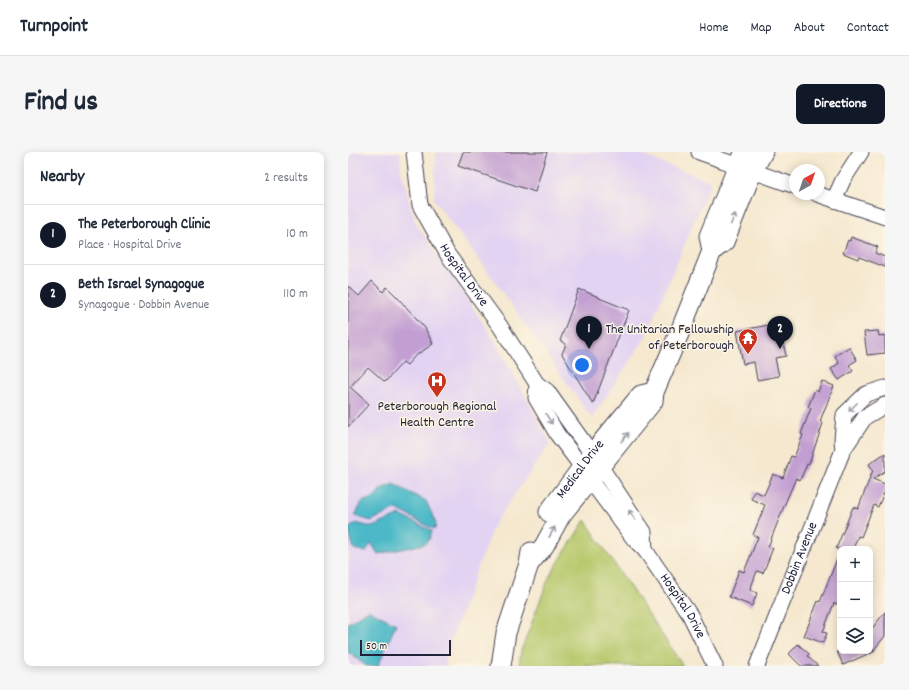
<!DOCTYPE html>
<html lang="en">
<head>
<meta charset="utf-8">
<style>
  :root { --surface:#fff; --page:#f6f6f7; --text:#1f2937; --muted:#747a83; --line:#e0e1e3; --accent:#111827 }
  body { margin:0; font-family:Dekko,sans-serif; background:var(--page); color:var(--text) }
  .controls { position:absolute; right:12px; bottom:12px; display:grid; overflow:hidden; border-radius:8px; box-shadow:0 2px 10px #0003 }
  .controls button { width:36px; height:36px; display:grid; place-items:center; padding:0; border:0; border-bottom:1px solid var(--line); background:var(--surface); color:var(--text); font:20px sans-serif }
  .compass { position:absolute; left:441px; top:12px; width:36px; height:36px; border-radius:50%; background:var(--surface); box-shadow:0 2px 10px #0003; rotate:40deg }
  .scale { position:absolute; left:12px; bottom:10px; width:91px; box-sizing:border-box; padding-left:4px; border:2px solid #22223b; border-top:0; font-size:11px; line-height:14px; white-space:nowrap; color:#22223b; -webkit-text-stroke:3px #fcf5e5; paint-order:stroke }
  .you { position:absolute; left:234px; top:213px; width:14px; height:14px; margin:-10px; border:3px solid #fff; border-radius:50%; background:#1a73e8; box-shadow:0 0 0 6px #1a73e833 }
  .badge { display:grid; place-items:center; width:26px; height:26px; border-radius:50%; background:var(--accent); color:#fff; font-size:13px; font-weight:700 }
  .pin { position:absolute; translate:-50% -33px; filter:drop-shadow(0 1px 2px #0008) }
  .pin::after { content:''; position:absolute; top:21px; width:14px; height:12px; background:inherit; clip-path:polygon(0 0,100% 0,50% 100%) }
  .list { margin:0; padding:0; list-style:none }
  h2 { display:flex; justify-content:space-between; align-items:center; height:52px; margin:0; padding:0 16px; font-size:17px }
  h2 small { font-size:13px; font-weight:400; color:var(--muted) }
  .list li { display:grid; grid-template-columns:26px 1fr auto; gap:12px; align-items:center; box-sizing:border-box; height:60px; padding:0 16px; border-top:1px solid var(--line) }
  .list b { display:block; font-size:15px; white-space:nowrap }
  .list p { margin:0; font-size:13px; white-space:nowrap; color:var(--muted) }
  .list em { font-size:13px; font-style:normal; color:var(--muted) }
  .icon { flex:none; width:22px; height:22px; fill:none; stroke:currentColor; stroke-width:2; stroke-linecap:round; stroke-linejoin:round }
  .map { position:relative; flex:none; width:537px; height:514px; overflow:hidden; border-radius:8px }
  header { display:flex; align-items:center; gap:24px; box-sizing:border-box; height:56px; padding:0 20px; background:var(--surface); border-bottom:1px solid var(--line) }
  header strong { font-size:19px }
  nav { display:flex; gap:22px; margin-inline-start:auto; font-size:14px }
  .intro { display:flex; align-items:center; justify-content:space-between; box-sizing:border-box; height:96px; padding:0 24px }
  h1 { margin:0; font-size:28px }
  .button { padding:10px 18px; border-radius:8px; background:var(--accent); color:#fff; font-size:14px; font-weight:700 }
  main { display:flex; gap:24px; padding:0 24px }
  aside { flex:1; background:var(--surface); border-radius:8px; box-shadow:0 2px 10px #0003 }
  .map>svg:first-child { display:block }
</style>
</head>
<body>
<header>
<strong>Turnpoint</strong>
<nav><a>Home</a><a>Map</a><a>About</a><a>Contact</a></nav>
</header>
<div class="intro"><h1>Find us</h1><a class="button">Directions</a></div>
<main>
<aside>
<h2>Nearby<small>2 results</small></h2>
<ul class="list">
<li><span class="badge">1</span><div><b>The Peterborough Clinic</b><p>Place · Hospital Drive</p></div><em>10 m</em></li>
<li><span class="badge">2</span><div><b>Beth Israel Synagogue</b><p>Synagogue · Dobbin Avenue</p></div><em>110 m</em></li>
</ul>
</aside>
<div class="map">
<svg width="537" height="514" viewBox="0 0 537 514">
  <rect width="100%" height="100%" fill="#fcf5e5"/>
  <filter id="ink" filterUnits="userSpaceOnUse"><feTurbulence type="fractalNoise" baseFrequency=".025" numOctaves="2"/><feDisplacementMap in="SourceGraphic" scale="8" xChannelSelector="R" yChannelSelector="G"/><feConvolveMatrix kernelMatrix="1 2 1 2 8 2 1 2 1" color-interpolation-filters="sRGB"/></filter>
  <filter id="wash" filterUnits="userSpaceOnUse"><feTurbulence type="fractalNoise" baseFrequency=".012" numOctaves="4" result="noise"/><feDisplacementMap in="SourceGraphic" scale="16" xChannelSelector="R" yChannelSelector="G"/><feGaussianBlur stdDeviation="0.9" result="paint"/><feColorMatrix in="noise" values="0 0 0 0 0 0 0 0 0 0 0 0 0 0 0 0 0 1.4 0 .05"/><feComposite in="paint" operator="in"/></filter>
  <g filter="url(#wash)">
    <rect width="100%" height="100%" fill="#f5e8cf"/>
    <g fill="#e3d3f2">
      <polygon points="0,0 52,0 53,18 67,70 115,140 154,201 202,291 145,374 98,502 97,514 0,514"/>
      <polygon points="88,0 287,0 363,30 297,186 244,266 137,116 86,48"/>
    </g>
    <polygon fill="#b5c86b" stroke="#6c7553" points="237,368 335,514 171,514 173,499 201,425"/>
    <g fill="#4db9c8" stroke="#386e82">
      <polygon points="45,332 78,349 88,371 87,377 81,375 49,357 23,369 7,364 14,350 27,345 33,337"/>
      <polygon points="52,363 84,379 81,388 77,392 30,402 23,391 18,400 6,397 0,377 8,371 24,375"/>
      <polygon points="21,458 48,472 30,514 18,514 0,500 0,471"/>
    </g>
    <g id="blocks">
      <g fill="#c29fd2">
        <polygon points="115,0 199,0 187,40 110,14"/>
        <polygon points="503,85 530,95 527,101 537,105 537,115 511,105 510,107 495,101 500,88 502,89"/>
        <polygon points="24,129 35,140 39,135 49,145 77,176 85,192 67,204 59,213 55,210 37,230 20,215 2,235 21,252 0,275 0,134 11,144"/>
        <polygon points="231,137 251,145 251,146 281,158 245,252 214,202 218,192 212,189"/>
        <polygon points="431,171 438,204 427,206 431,224 409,228 406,210 395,212 389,179"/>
        <polygon points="530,179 531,184 537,183 537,201 519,203 516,180"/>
        <polygon points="501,195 509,208 501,213 505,219 491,228 483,217 491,211 487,204"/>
        <polygon points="474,229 486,234 472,269 475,271 461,312 459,312 452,328 448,326 436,354 420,395 425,396 415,421 409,419 402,438 409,441 404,454 381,445 391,418 396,420 410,385 405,383 417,353 403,347 406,339 416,343 425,322 435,326 443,304 446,305 455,283 453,282 463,256 460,255 467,238 470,240"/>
        <polygon points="537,301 537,319 525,327 537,332 537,338 530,355 526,353 513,385 510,384 505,397 488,397 505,355 510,357 525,318 521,312"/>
        <polygon points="491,402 492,443 489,452 486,451 475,480 479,481 475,491 456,484 470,449 472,450"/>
        <polygon points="537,460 537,484 525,499 527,499 522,502 522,501 495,513 489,499 522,499 522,479"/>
        <polygon points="450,492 461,502 459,504 470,514 453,514 441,502"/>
      </g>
    </g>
  </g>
  <g filter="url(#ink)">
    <use href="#blocks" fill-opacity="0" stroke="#424051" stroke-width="1"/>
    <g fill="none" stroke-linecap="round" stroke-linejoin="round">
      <defs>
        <g id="minor">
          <path id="s1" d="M 66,0 L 72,53 L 100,103 L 152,174 L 189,232 L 199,239 L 244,302 L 296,380 L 297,398"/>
          <polyline points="351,0 447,34"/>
          <polyline points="469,42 537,65"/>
          <polyline points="486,48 495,28 513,0"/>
          <path id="s2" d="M 189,232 L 188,246 L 209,282 L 234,315 L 242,328 L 286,387 L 297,398 L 342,463 L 367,514"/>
          <polyline points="495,298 494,288 496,263 518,242 537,236"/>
          <path id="s3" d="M 409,514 L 495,298 L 517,265 L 537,253"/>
        </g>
        <g id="major">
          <polyline points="364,99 376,90 404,20 415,0"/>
          <path id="s4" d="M 201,360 L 244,302 L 293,243 L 306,240"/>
          <polyline points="181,412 196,394 213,363 305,249 306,240 333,177 364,99 361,84 390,14 397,0"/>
          <polyline points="153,514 158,481 181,412 183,400"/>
        </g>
      </defs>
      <use href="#minor" stroke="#424051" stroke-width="17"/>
      <use href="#major" stroke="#424051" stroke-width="21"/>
      <use href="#minor" stroke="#fff" stroke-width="15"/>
      <use href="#major" stroke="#fff" stroke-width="19"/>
    </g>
    <defs><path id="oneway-shaft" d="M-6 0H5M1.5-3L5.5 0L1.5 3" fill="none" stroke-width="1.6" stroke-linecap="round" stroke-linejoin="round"/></defs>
    <g stroke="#9c9ca7">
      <use href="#oneway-shaft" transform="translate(385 67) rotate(-68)"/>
      <use href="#oneway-shaft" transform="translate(505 255) rotate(135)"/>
      <use href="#oneway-shaft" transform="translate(201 267) rotate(58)"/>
      <use href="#oneway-shaft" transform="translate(277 285) rotate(-51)"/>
      <use href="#oneway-shaft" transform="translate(284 363) rotate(-124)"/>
      <use href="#oneway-shaft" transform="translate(204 380) rotate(-61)"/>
    </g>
  </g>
  <defs>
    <symbol id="temple-pin" viewBox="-11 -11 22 30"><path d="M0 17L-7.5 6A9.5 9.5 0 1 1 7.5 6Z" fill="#c8321e" stroke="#fcf5e5"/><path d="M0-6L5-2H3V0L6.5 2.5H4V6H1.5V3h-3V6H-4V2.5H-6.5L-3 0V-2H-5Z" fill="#fff"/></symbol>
    <symbol id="hospital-pin" viewBox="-11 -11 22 30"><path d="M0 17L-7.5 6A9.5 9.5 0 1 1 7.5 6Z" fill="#c8321e" stroke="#fcf5e5"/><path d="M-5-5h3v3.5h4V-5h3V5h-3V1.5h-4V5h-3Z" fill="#fff"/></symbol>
  </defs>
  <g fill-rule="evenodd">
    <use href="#temple-pin" x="389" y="175" width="22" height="30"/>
    <use href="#hospital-pin" x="78" y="218" width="22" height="30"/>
  </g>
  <g text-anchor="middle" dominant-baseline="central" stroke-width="3" stroke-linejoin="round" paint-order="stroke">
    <g font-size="14" fill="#22223b" stroke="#fcf5e5">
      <text stroke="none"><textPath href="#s1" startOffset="136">Hospital Drive</textPath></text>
      <text stroke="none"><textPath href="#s4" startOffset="53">Medical Drive</textPath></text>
      <text stroke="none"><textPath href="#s3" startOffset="116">Dobbin Avenue</textPath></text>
      <text stroke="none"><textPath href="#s2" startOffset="269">Hospital Drive</textPath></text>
    </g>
    <g font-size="14" fill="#22223b" stroke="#fcf5e5" text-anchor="end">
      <text x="386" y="178">The Unitarian Fellowship<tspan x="386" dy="16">of Peterborough</tspan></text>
      <text x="89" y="255" text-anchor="middle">Peterborough Regional<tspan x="89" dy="16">Health Centre</tspan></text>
    </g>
  </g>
</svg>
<div class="controls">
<button>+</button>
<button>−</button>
<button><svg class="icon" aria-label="layers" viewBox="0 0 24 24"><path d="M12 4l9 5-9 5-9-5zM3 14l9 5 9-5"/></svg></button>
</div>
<svg class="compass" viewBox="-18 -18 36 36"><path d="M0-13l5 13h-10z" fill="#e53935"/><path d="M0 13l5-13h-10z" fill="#747a83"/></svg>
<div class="scale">50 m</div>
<div class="you"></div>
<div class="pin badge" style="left:241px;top:197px">1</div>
<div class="pin badge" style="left:432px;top:197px">2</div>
</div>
</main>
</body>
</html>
